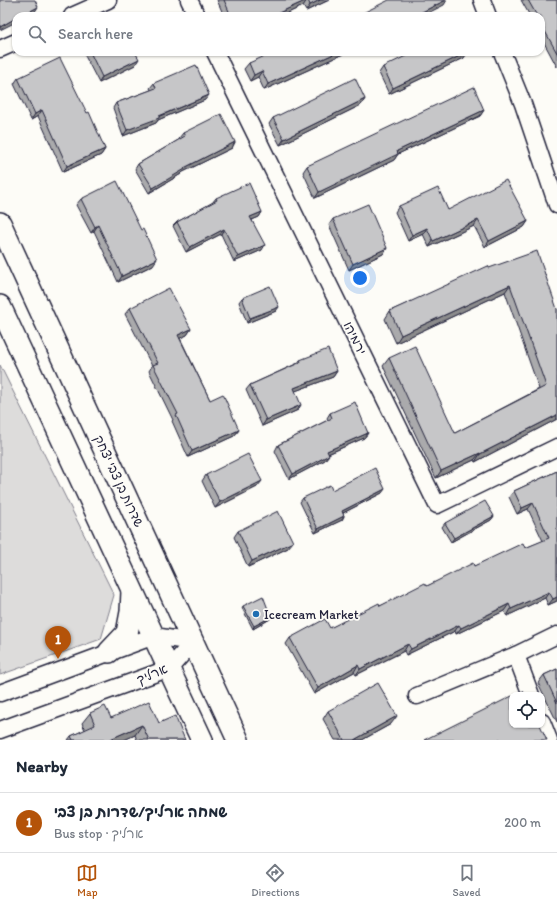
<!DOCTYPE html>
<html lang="en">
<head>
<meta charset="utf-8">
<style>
  :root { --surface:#fff; --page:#f6f6f7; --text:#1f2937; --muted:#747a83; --line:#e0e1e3; --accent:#b45309 }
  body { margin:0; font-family:Itim,"Playpen Sans Hebrew",sans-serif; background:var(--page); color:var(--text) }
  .controls { position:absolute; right:12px; bottom:12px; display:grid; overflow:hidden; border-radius:8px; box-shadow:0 1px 3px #0004 }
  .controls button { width:36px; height:36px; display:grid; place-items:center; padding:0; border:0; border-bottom:1px solid var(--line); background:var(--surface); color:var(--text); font:20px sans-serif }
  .you { position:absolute; left:360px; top:278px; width:14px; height:14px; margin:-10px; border:3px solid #fff; border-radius:50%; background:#1a73e8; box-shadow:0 0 0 6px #1a73e833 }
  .badge { display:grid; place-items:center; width:26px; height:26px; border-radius:50%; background:var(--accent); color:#fff; font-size:13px; font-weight:700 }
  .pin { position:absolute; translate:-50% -33px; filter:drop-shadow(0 1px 2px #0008) }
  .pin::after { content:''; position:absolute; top:21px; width:14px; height:12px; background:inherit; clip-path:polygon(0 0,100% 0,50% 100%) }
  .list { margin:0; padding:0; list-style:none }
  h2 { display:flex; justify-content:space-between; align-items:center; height:52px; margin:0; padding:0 16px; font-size:17px }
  h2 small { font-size:13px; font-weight:400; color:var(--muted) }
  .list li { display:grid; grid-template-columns:26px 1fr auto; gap:12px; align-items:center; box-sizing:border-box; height:60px; padding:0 16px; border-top:1px solid var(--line) }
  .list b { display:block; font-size:15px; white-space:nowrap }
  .list p { margin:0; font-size:13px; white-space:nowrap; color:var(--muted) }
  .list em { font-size:13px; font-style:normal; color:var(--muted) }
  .icon { flex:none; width:22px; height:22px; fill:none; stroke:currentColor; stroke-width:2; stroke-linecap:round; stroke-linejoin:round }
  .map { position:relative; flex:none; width:557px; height:740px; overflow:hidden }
  .search { position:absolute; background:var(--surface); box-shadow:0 1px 3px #0004; left:12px; right:12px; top:12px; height:44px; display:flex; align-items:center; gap:10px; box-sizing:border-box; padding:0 14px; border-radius:12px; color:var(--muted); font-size:15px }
  .sheet { height:112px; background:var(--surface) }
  nav { display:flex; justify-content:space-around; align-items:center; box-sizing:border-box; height:56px; border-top:1px solid var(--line); background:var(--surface); font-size:11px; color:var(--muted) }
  nav a { display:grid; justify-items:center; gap:2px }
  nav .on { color:var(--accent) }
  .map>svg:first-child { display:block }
</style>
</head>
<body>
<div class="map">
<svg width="557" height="740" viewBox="0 0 557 740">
  <rect width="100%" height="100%" fill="#fdfcf7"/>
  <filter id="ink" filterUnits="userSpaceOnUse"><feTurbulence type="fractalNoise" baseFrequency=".025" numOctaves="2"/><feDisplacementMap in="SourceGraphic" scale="8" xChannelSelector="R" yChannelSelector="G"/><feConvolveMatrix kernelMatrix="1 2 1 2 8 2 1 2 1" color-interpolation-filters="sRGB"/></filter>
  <g filter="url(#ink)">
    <polygon fill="#dddcdb" stroke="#807f8b" points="0,365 114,595 101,639 0,675"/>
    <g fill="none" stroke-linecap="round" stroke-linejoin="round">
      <defs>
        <g id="minor">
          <polyline points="189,0 197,16"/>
          <polyline points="482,0 488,16"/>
          <polyline points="72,16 108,0"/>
          <polyline points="0,49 16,42"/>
          <polyline points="215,52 437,505 557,447"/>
          <polyline points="502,52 523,104 557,205"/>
          <polyline points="516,655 531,695"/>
          <polyline points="0,693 154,636 193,642"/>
          <polyline points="417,696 516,655 557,635"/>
          <polyline points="542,722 549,740"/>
          <polyline points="0,730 170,668 193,642"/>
        </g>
        <g id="major">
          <polyline points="0,223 238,740"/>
          <polyline points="0,306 202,740"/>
          <polyline points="109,652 127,633 131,612 132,591"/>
        </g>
      </defs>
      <use href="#minor" stroke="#22223b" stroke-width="19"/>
      <use href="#major" stroke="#22223b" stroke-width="24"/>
      <use href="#minor" stroke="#fdfcf7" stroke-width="16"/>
      <use href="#major" stroke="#fdfcf7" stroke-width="21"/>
    </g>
    <g fill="#aaaaac" stroke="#22223b">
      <polygon points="217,0 329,0 306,11 303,6 281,16 224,16"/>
      <polygon points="521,0 557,0 557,67 541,37 541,16 530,16"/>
      <polygon points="83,52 135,52 135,65 99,83"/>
      <polygon points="343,54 264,90 258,77 250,81 244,69 249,63"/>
      <polygon points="464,58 389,94 379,73 383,67"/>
      <polygon points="18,78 87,113 105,149 101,155 63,172 38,116 31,120 14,84"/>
      <polygon points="154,83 205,100 158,120 156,123 123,136 113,108 116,103 151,90 150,88"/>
      <polygon points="365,99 361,105 280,145 269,124 273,118"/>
      <polygon points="484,110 480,116 398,154 394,160 315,198 303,172 307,166"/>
      <polygon points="183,133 235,142 232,148 183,172 181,174 149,193 135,169 138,164 180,139 179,138"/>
      <polygon points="216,198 262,212 259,217 252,220 262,250 234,262 221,234 186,252 173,226 177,222 212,203"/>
      <polygon points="81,199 153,265 118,282 94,231 91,233 76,205"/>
      <polygon points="399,206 448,210 528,221 524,227 485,247 474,226 429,247 423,234 408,241 395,212"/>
      <polygon points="333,219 387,248 383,254 349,270 329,225"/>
      <polygon points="489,268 557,309 557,419 475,462 474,460 436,478 383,366 389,358 455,433 539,389 505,292 396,343 385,319 390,311"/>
      <polygon points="242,298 276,311 247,323 239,302"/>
      <polygon points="130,308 191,329 187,335 180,338 210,400 239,430 234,436 188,457 172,421 173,420 149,371 152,366 125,314"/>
      <polygon points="300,360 337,371 333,377 295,391 298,410 262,426 246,390 250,385 298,363"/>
      <polygon points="330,413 368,433 364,438 328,454 325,460 289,479 275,451 278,445 328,420 327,418"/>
      <polygon points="557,471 557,601 548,605 545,598 507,616 504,611 456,634 455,631 406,655 404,651 356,675 354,672 314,694 286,644 290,638 330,628 380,606 474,566 525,548 543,541 528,509 517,514 509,497 514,491"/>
      <polygon points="206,475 257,487 215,508 202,481"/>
      <polygon points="332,490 382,493 343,513 344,516 342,520 315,533 300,502 303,498"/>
      <polygon points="494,516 491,520 451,542 442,527 445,523"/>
      <polygon points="238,531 288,548 248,567 234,537"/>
      <polygon points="243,606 270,619 253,629 242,608"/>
      <polygon points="557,669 557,722 538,683 544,675"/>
      <polygon points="328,711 391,724 362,740 335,740 323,719"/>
      <polygon points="90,713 111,718 159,723 185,740 137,740 135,735 124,740 68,740 71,736 85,730 82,723"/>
    </g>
    <g fill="#8b8b8c" stroke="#22223b">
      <polygon points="307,0 303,6 281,16 272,16"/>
      <polygon points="320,0 329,0 306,11 310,5"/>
      <polygon points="446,0 447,0 444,5 422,16 414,16"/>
      <polygon points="38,7 34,13 28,16 21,16"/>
      <polygon points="16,18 16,22 0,30 0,27"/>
      <polygon points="338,52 344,52 343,54 264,90 268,84"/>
      <polygon points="468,52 464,58 389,94 393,88"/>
      <polygon points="139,59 135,65 99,83 102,77"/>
      <polygon points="262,71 258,77 250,81 254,75"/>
      <polygon points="209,95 205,100 158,120 156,123 123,136 127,130"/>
      <polygon points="365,99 361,105 280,145 284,139"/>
      <polygon points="42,110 38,116 31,120 35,114"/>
      <polygon points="484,110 480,116 398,154 394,160 315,198 319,192 397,151"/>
      <polygon points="235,142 232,148 183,172 181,174 149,193 153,188 184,168"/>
      <polygon points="105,149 101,155 63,172 67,166"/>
      <polygon points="262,212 259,217 247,222 250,217"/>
      <polygon points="478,220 474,226 429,247 433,241"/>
      <polygon points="528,221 524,227 485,247 489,241"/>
      <polygon points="98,225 94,231 91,233 95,227"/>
      <polygon points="427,228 423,234 408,241 412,235"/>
      <polygon points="224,229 221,234 186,252 190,247"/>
      <polygon points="265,245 262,250 234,262 238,257"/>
      <polygon points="387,248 383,254 349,270 353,264"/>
      <polygon points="157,259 153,265 118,282 122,276"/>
      <polygon points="510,285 505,292 396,343 401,335"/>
      <polygon points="279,307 276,311 247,323 250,318"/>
      <polygon points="191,329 187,335 174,341 178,335"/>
      <polygon points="337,371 333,377 290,393 294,388"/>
      <polygon points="301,405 298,410 262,426 266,420"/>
      <polygon points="557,415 557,419 475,462 480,454"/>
      <polygon points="239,430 234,436 188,457 192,451"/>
      <polygon points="368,433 364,438 323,456 327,451"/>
      <polygon points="480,453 474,460 436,478 441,471"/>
      <polygon points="329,455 325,460 289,479 293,474"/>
      <polygon points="262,481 257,487 215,508 220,502"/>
      <polygon points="385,489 382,493 339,515 342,511"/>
      <polygon points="533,503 528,509 517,514 522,508"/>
      <polygon points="344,516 342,520 315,533 318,529"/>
      <polygon points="494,516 491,520 451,542 454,538"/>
      <polygon points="293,542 288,548 248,567 252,561"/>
      <polygon points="549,592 545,598 507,616 511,609"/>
      <polygon points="557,597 557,601 548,605 553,599"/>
      <polygon points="509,604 504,611 456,634 461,628"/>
      <polygon points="271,617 270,619 253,629 254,626"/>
      <polygon points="459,625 455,631 406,655 411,649"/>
      <polygon points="408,644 404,651 356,675 360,669"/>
      <polygon points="358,665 354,672 314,694 318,688"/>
      <polygon points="397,716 391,724 362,740 354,740"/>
      <polygon points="142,725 135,735 124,740 108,740"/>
    </g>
    <g fill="#c6c6c8" stroke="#22223b">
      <polygon points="0,0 35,0 38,7 21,16 16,16 16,18 0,27"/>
      <polygon points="224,0 307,0 272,16 231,16"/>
      <polygon points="308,0 320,0 310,5"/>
      <polygon points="389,0 446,0 414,16 362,16 361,14"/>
      <polygon points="528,0 557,0 557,53 541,24 541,16 537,16"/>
      <polygon points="161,13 163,16 155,16"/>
      <polygon points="90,52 135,52 139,59 102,77"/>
      <polygon points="274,52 338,52 268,84 262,71 254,75 249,63"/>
      <polygon points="414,52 468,52 393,88 383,67"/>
      <polygon points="60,58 87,113 89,112 105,149 67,166 42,110 35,114 18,78"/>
      <polygon points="196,65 209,95 159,116 159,118 127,130 116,103 156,88 154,83"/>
      <polygon points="355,78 365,99 284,139 273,118"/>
      <polygon points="474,87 484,110 397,151 398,154 319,192 307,166"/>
      <polygon points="221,114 235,142 184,168 185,169 153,188 138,164 185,136 183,133"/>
      <polygon points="506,180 528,221 489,241 478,220 433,241 427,228 412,235 399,206 438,188 448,210"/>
      <polygon points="117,181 141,230 143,229 157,259 122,276 98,225 95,227 81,199"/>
      <polygon points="249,183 262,212 250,217 265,245 238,257 224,229 190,247 177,222 217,200 216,198"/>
      <polygon points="368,204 387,248 353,264 333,219"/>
      <polygon points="537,251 557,309 557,415 480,454 480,453 441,471 389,358 415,346 455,433 546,386 510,285 401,335 390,311 488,266 489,268"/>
      <polygon points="270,286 279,307 250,318 242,298"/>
      <polygon points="169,288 191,329 178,335 210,400 223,394 239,430 192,451 176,415 178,414 153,365 158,363 130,308"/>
      <polygon points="328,349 337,371 294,388 301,405 266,420 250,385 301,362 300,360"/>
      <polygon points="355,402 368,433 327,451 329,455 293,474 278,445 332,418 330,413"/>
      <polygon points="248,454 262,481 220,502 206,475"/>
      <polygon points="375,468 385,489 342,511 344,516 318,529 303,498 330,485 332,490"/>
      <polygon points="557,471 557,597 553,599 549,592 511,609 509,604 461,628 459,625 411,649 408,644 360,669 358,665 318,688 290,638 325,619 330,628 379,603 380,606 425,583 427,586 473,563 474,566 523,543 525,548 549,538 533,503 522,508 514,491"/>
      <polygon points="485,501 494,516 454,538 445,523"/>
      <polygon points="278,511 293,542 252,561 238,531"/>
      <polygon points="263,596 271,617 254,626 243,606"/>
      <polygon points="557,669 557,703 544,675"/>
      <polygon points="378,683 397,716 354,740 344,740 328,711"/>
      <polygon points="523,691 525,695 515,695"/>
      <polygon points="512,696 512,725 540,725 547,740 424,740"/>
      <polygon points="149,701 159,723 175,716 185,740 149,740 142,725 108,740 73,740 71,736 95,725 90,713 105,706 111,718"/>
    </g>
  </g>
  <circle fill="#1f6fb2" stroke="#fdfcf7" stroke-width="1.5" cx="256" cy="614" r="4"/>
  <g text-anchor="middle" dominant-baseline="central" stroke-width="3.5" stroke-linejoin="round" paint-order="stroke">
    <g font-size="13" fill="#22223b" stroke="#fdfcf7">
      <text transform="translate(355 338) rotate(64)">ירמיהו</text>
      <text transform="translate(119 481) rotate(65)">שדרות בן צבי יצחק</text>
      <text transform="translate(152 674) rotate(-23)">ארליך</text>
    </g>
    <g font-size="13" fill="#22223b" stroke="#fdfcf7" text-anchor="start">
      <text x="264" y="614">Icecream Market</text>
    </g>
  </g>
</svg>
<div class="controls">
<button><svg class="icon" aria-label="locate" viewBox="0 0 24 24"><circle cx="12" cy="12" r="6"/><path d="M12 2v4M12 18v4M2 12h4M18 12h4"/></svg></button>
</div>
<div class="you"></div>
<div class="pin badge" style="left:58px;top:659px">1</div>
<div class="search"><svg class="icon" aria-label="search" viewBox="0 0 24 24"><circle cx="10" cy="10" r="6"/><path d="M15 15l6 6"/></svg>Search here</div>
</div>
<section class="sheet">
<h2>Nearby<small></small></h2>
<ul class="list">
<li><span class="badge">1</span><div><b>שמחה ארליך/שדרות בן צבי</b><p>Bus stop · ארליך</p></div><em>200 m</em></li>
</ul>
</section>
<nav>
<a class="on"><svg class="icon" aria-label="map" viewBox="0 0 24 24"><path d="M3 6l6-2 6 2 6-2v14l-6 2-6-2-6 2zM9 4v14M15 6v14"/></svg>Map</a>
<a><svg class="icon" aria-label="directions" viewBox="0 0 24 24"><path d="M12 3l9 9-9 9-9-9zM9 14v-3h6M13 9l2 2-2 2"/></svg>Directions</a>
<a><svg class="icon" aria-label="saved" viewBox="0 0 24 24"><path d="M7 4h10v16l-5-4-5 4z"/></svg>Saved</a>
</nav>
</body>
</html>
